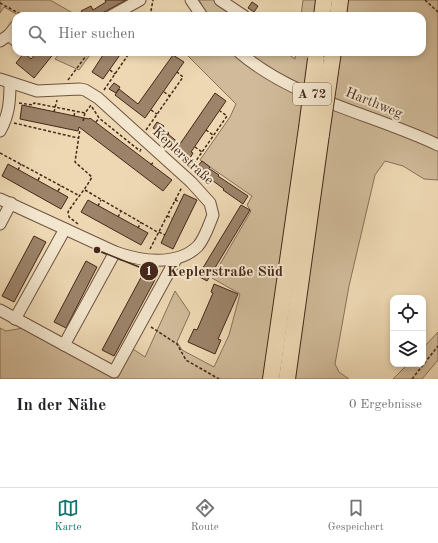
<!DOCTYPE html>
<html lang="de">
<head>
<meta charset="utf-8">
<style>
  :root { --surface:#fff; --page:#f2f2f2; --text:#202124; --muted:#757577; --line:#e0e0e0; --accent:#0f766e }
  body { margin:0; font-family:"Old Standard TT",serif; background:var(--page); color:var(--text) }
  .controls { position:absolute; right:12px; bottom:12px; display:grid; overflow:hidden; border-radius:8px; box-shadow:0 2px 6px #0003 }
  .controls button { width:36px; height:36px; display:grid; place-items:center; padding:0; border:0; border-bottom:1px solid var(--line); background:var(--surface); color:var(--text); font:20px sans-serif }
  .list { margin:0; padding:0; list-style:none }
  h2 { display:flex; justify-content:space-between; align-items:center; height:52px; margin:0; padding:0 16px; font-size:17px }
  h2 small { font-size:13px; font-weight:400; color:var(--muted) }
  .icon { flex:none; width:22px; height:22px; fill:none; stroke:currentColor; stroke-width:2; stroke-linecap:round; stroke-linejoin:round }
  .map { position:relative; flex:none; width:438px; height:379px; overflow:hidden }
  .search { position:absolute; background:var(--surface); box-shadow:0 2px 6px #0003; left:12px; right:12px; top:12px; height:44px; display:flex; align-items:center; gap:10px; box-sizing:border-box; padding:0 14px; border-radius:12px; color:var(--muted); font-size:15px }
  .sheet { height:108px; background:var(--surface) }
  nav { display:flex; justify-content:space-around; align-items:center; box-sizing:border-box; height:56px; border-top:1px solid var(--line); background:var(--surface); font-size:11px; color:var(--muted) }
  nav a { display:grid; justify-items:center; gap:2px }
  nav .on { color:var(--accent) }
  .map>svg:first-child { display:block }
</style>
</head>
<body>
<div class="map">
<svg width="438" height="379" viewBox="0 0 438 379">
  <rect width="100%" height="100%" fill="#edd8b3"/>
  <filter id="stains"><feTurbulence type="fractalNoise" baseFrequency=".005" numOctaves="4"/><feColorMatrix values="0 0 0 0 .2 0 0 0 0 .09 0 0 0 0 .02 0 0 0 .5 -.17"/></filter>
  <radialGradient id="worn" r=".72"><stop offset=".6" stop-color="#630" stop-opacity="0"/><stop offset="1" stop-color="#630" stop-opacity=".3"/></radialGradient>
  <g fill="#d0ba99" stroke="#8a7059">
    <polygon points="0,0 50,0 78,16 20,16 4,7 0,13"/>
    <polygon points="199,0 217,0 241,16 208,16"/>
    <polygon points="303,0 438,0 438,180 424,179 403,166 385,161 375,175 349,286 335,364 339,372 349,379 117,379 133,349 145,357 175,291 190,313 177,342 182,350 214,367 229,335 240,294 212,278 251,211 247,205 252,196 200,160 230,117 236,104 184,52 232,52 275,84 291,90 293,80 269,68 248,52 285,52 295,59 296,52 422,52 422,16 301,16"/>
    <polygon points="61,52 92,52 79,70 55,59"/>
    <polygon points="0,328 6,331 23,328 116,379 0,379"/>
    <polygon points="438,332 438,360 422,379 393,379 408,364 423,364 423,348"/>
  </g>
  <g fill="#9c8369" stroke="#452719">
    <polygon points="105,0 126,0 97,16 81,16 84,15 81,11 91,6 93,10 106,2"/>
    <polygon points="252,2 258,6 254,12 248,8"/>
    <polygon points="37,52 55,52 34,78 16,63 24,53 31,59"/>
    <polygon points="105,52 122,52 103,79 92,72"/>
    <polygon points="173,55 184,62 145,118 115,95 119,89 138,104"/>
    <polygon points="114,83 120,87 116,93 109,89"/>
    <polygon points="215,93 226,101 191,152 193,153 190,158 163,140 164,139 158,134 159,132 153,128 157,122 164,126 162,129 169,133 167,136 168,134 180,144"/>
    <polygon points="22,105 89,119 90,118 172,180 163,191 79,127 78,131 20,119"/>
    <polygon points="202,161 210,167 206,173 197,167"/>
    <polygon points="8,164 68,197 61,209 2,176"/>
    <polygon points="210,169 219,175 218,176 248,196 243,204 223,190 224,189 205,175"/>
    <polygon points="184,194 197,200 173,249 161,243"/>
    <polygon points="88,200 148,233 141,245 81,212"/>
    <polygon points="241,205 250,210 207,281 198,276"/>
    <polygon points="34,236 46,242 14,302 2,296"/>
    <polygon points="86,261 97,267 66,328 54,322"/>
    <polygon points="145,270 157,276 114,356 102,350"/>
    <polygon points="214,284 238,294 218,339 221,340 215,354 188,342 194,329 197,330 213,293 211,292"/>
  </g>
  <g fill="none" stroke-linecap="round" stroke-linejoin="round">
    <defs>
      <g id="minor">
        <polyline points="191,0 202,16"/>
        <polyline points="220,0 244,16"/>
        <polyline points="111,16 140,0"/>
        <polyline points="9,35 16,26"/>
        <polyline points="0,41 9,35 16,41"/>
        <path d="M 239,52 C 295,100 373,114 438,145"/>
        <path d="M 0,79 L 37,91 L 80,89 L 85,90 L 98,98 L 191,182 L 210,203 L 213,215 C 209,225 205,238 198,246 C 177,267 140,261 115,252 L 0,199"/>
        <path d="M 0,131 C 9,115 10,101 10,83"/>
        <polyline points="0,224 11,203"/>
        <polyline points="0,310 114,372 176,259"/>
        <polyline points="15,319 65,229"/>
        <polyline points="64,345 115,252"/>
      </g>
      <g id="highway">
        <polyline points="322,16 324,0"/>
        <polyline points="338,16 340,0"/>
        <polyline points="331,65 333,52"/>
        <polyline points="271,379 307,128"/>
        <polyline points="287,379 321,134"/>
      </g>
    </defs>
    <use href="#minor" stroke="#6f5340" stroke-width="13"/>
    <use href="#highway" stroke="#452719" stroke-width="18"/>
    <g stroke="#452719" stroke-width="1.5" stroke-dasharray="3 2" stroke-linecap="butt">
      <polyline points="425,0 438,12"/>
      <polyline points="0,3 24,16"/>
      <polyline points="150,16 153,0"/>
      <polyline points="122,52 127,56"/>
      <polyline points="110,70 115,74"/>
      <polyline points="68,80 89,52"/>
      <polyline points="104,90 130,52"/>
      <polyline points="164,92 170,96"/>
      <polyline points="19,103 33,105 34,103 85,113"/>
      <polyline points="92,107 99,118 140,151 141,149"/>
      <polyline points="151,110 157,114"/>
      <polyline points="54,112 57,100"/>
      <polyline points="74,116 75,111"/>
      <polyline points="83,121 85,113 91,105"/>
      <polyline points="96,122 99,118"/>
      <polyline points="14,123 78,138"/>
      <polyline points="146,130 183,77 177,72"/>
      <polyline points="206,130 213,135"/>
      <polyline points="195,147 202,152"/>
      <polyline points="0,153 78,195"/>
      <polyline points="151,165 154,161"/>
      <polyline points="191,168 227,116 220,111"/>
      <polyline points="18,170 21,164"/>
      <polyline points="38,180 41,175"/>
      <polyline points="85,190 159,233"/>
      <polyline points="58,191 61,186"/>
      <polyline points="175,200 180,202"/>
      <polyline points="98,206 101,200"/>
      <polyline points="167,216 172,218"/>
      <polyline points="118,217 121,211"/>
      <path d="M 78,224 L 69,217 L 68,212 C 76,199 85,190 92,177 L 75,162 L 80,129"/>
      <polyline points="138,228 141,222"/>
      <polyline points="159,232 165,235"/>
      <polyline points="150,249 182,187"/>
      <polyline points="151,327 177,344 186,360 219,379"/>
      <polyline points="412,379 438,346"/>
    </g>
    <use href="#minor" stroke="#f3e6ce" stroke-width="11"/>
    <use href="#highway" stroke="#edd8b3" stroke-width="16"/>
    <defs>
      <g id="highway-bridge">
        <polyline points="307,128 316,59"/>
        <polyline points="321,134 331,65"/>
      </g>
    </defs>
    <use href="#highway-bridge" stroke="#452719" stroke-width="18" stroke-linecap="butt"/>
    <use href="#highway-bridge" stroke="#edd8b3" stroke-width="16"/>
  </g>
  <g text-anchor="middle" dominant-baseline="central" stroke-width="4" stroke-linejoin="round" paint-order="stroke">
    <rect fill="#f3e6ce" stroke="#79604f" stroke-width="1" x="293" y="83" width="38" height="22" rx="3"/>
    <g font-size="13" font-weight="bold" fill="#452719">
      <text x="312" y="94">A 72</text>
    </g>
    <g font-size="14" fill="#452719" stroke="#f3e6ce">
      <text transform="translate(374 103) rotate(22)">Harthweg</text>
      <text transform="translate(183 156) rotate(43)">Keplerstraße</text>
    </g>
  </g>
  <path fill="none" stroke="#452719" stroke-width="1.5" d="M97 250L149 271"/>
  <g fill="#452719" stroke="#f3e6ce" stroke-width="1.5">
    <circle cx="97" cy="250" r="4"/>
    <circle cx="149" cy="271" r="10"/>
  </g>
  <g font-size="12" text-anchor="middle" font-weight="bold" fill="#fff">
    <text x="149" y="275">1</text>
  </g>
  <g font-size="15" text-anchor="middle" font-weight="bold" fill="#452719" stroke="#f3e6ce" stroke-width="4" stroke-linejoin="round" paint-order="stroke">
    <text x="225" y="276">Keplerstraße Süd</text>
  </g>
  <rect width="100%" height="100%" filter="url(#stains)"/>
  <rect width="100%" height="100%" fill="url(#worn)"/>
</svg>
<div class="controls">
<button><svg class="icon" aria-label="locate" viewBox="0 0 24 24"><circle cx="12" cy="12" r="6"/><path d="M12 2v4M12 18v4M2 12h4M18 12h4"/></svg></button>
<button><svg class="icon" aria-label="layers" viewBox="0 0 24 24"><path d="M12 4l9 5-9 5-9-5zM3 14l9 5 9-5"/></svg></button>
</div>
<div class="search"><svg class="icon" aria-label="search" viewBox="0 0 24 24"><circle cx="10" cy="10" r="6"/><path d="M15 15l6 6"/></svg>Hier suchen</div>
</div>
<section class="sheet">
<h2>In der Nähe<small>0 Ergebnisse</small></h2>
<ul class="list">
</ul>
</section>
<nav>
<a class="on"><svg class="icon" aria-label="map" viewBox="0 0 24 24"><path d="M3 6l6-2 6 2 6-2v14l-6 2-6-2-6 2zM9 4v14M15 6v14"/></svg>Karte</a>
<a><svg class="icon" aria-label="directions" viewBox="0 0 24 24"><path d="M12 3l9 9-9 9-9-9zM9 14v-3h6M13 9l2 2-2 2"/></svg>Route</a>
<a><svg class="icon" aria-label="saved" viewBox="0 0 24 24"><path d="M7 4h10v16l-5-4-5 4z"/></svg>Gespeichert</a>
</nav>
</body>
</html>
